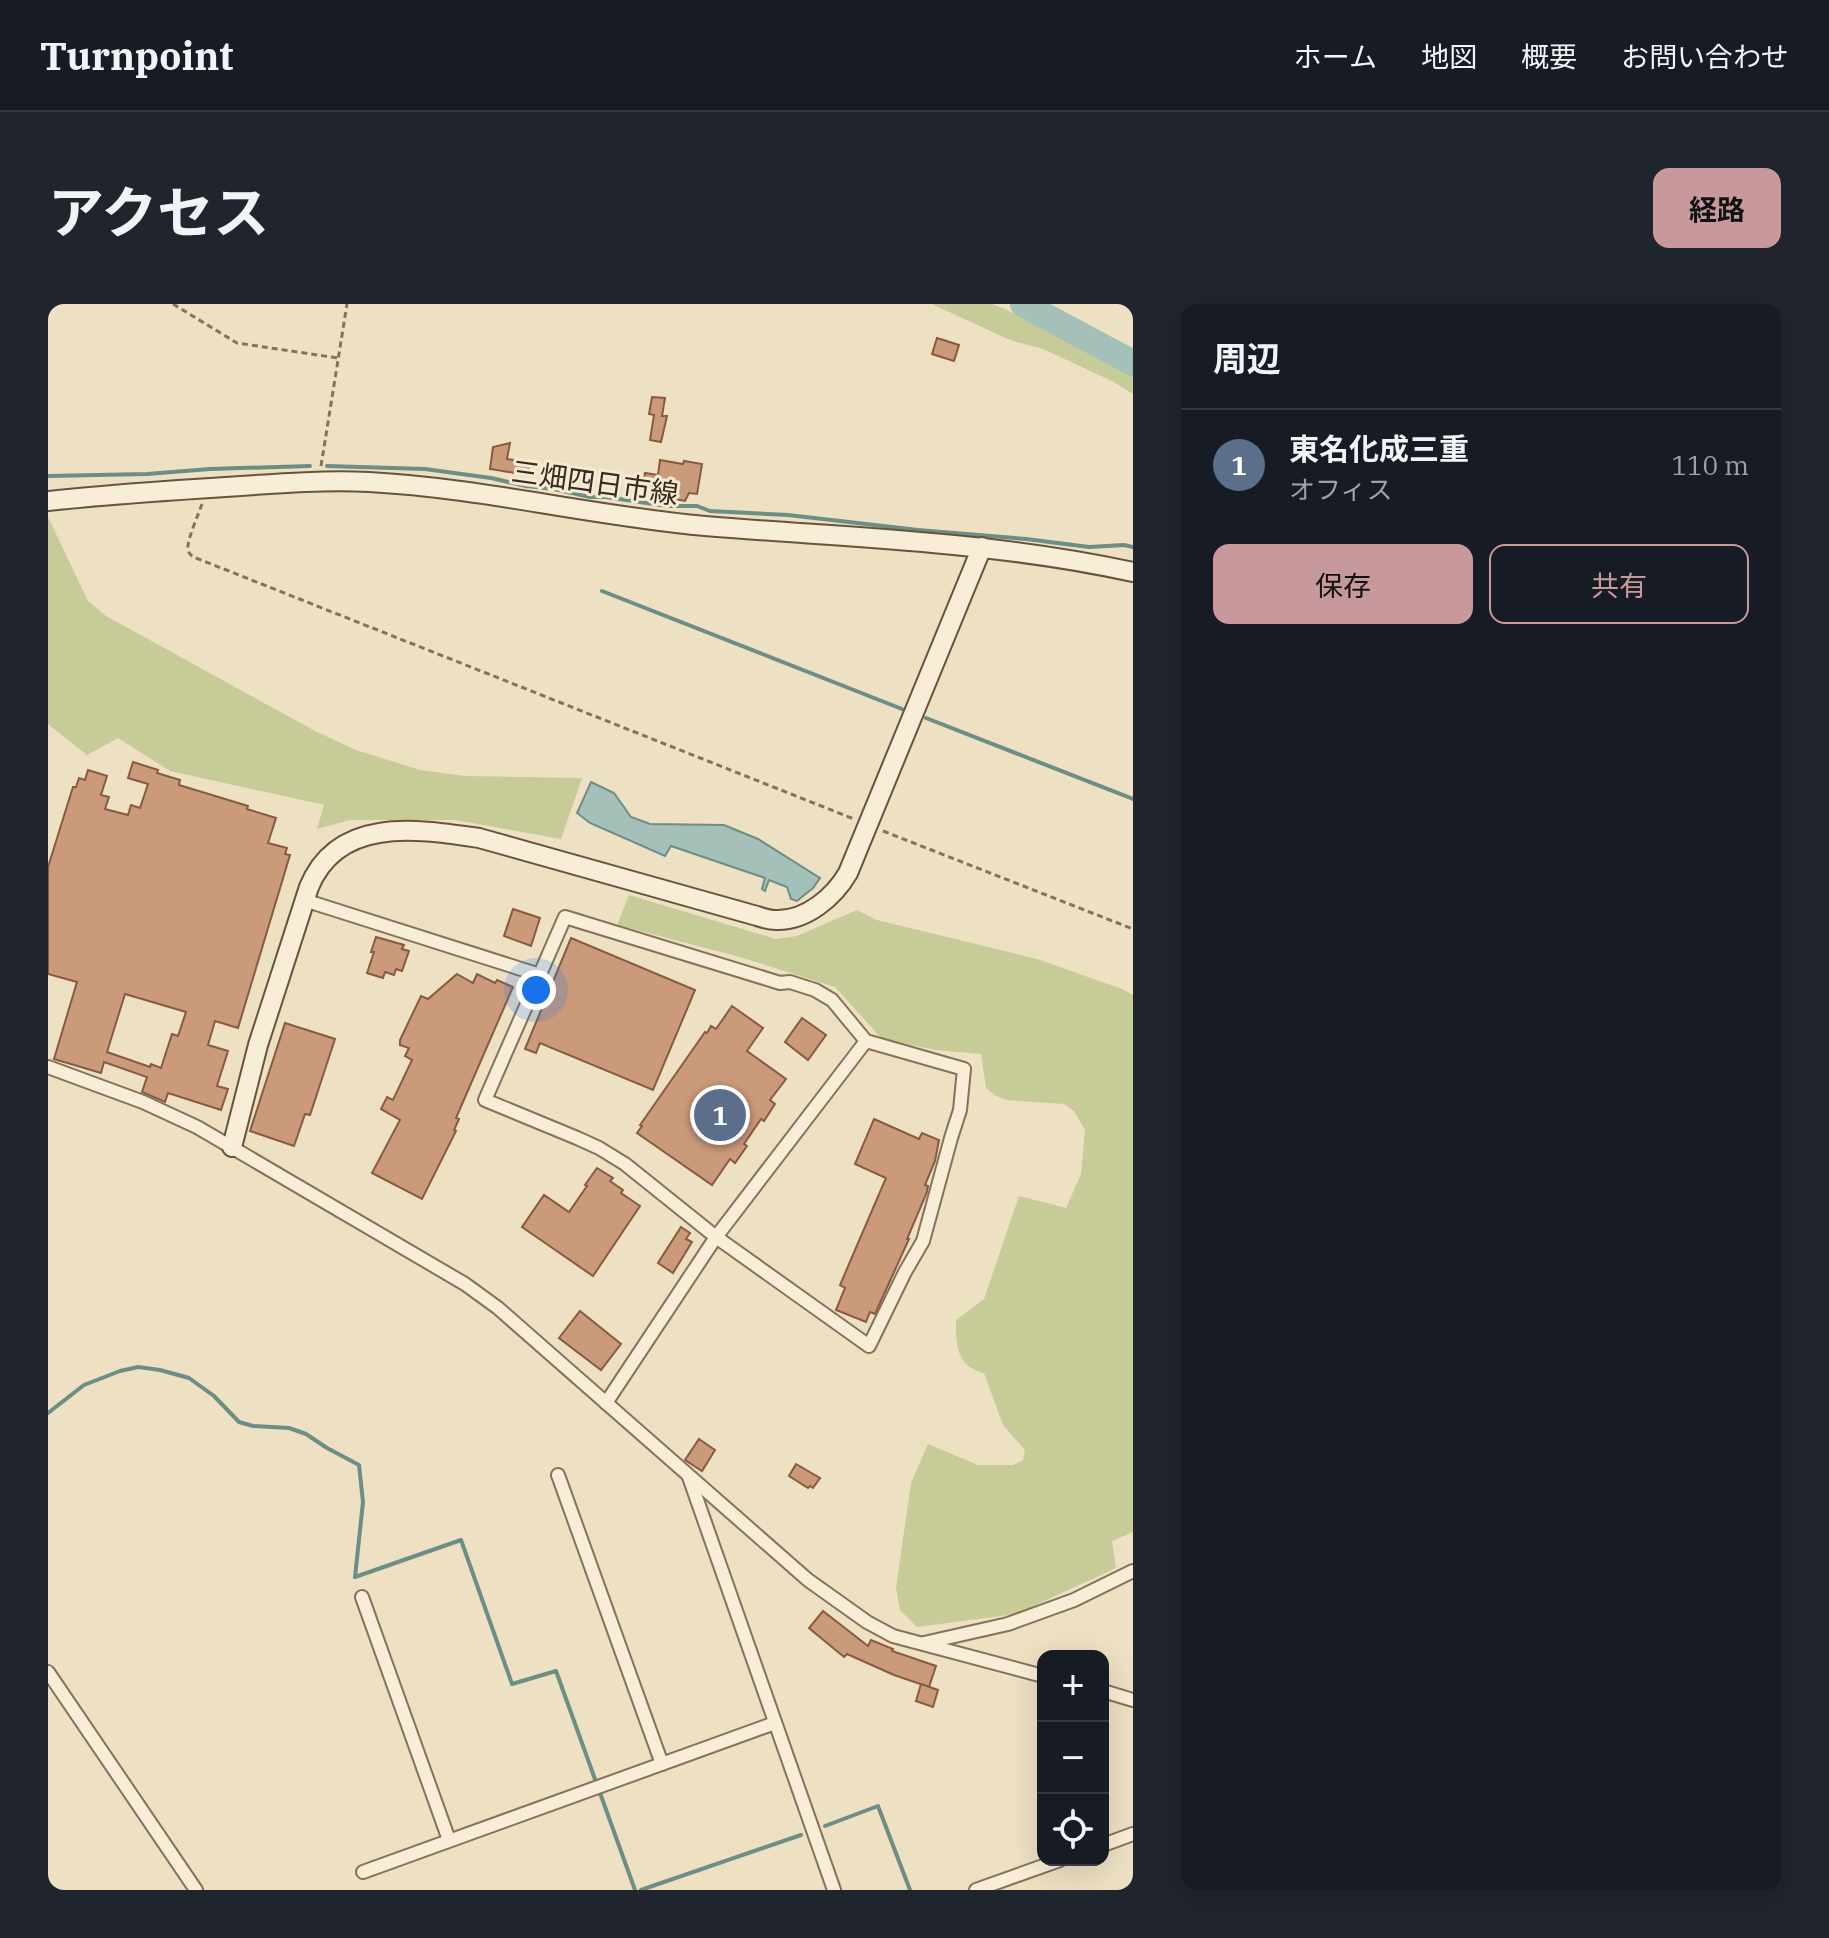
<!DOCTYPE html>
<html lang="ja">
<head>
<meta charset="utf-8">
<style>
  :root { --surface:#171b24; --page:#20242c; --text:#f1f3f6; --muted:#9ea1a6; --line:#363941; --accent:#c8999c }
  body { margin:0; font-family:"IBM Plex Serif","Noto Sans JP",serif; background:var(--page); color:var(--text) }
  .controls { position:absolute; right:24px; bottom:24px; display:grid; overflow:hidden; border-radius:16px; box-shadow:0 8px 32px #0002 }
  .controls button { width:72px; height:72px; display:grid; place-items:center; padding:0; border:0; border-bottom:2px solid var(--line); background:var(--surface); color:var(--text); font:40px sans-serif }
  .you { position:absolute; left:488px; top:686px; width:28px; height:28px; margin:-20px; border:6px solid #fff; border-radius:50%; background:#1a73e8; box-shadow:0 0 0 12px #1a73e833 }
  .badge { display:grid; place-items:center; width:52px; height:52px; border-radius:50%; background:var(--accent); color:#fff; font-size:26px; font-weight:700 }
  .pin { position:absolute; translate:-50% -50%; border:4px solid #fff; box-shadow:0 2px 8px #0006 }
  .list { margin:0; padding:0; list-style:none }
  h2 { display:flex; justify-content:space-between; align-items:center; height:104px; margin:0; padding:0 32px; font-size:34px }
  h2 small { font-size:26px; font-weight:400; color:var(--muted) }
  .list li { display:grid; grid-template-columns:52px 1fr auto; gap:24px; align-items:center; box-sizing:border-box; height:112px; padding:0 32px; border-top:2px solid var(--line) }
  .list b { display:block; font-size:30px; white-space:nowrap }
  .list p { margin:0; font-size:26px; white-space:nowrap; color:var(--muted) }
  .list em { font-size:26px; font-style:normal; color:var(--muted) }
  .actions { display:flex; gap:16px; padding:24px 32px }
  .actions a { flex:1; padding:18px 0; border:2px solid var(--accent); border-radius:16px; text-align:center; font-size:28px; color:var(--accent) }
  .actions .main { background:var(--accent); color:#111 }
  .icon { flex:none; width:44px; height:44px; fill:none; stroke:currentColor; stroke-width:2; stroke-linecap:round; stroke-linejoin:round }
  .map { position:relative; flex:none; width:1085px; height:1586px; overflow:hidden; border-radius:16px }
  header { display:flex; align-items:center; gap:48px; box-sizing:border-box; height:112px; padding:0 40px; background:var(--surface); border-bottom:2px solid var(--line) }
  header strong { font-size:38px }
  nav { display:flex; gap:44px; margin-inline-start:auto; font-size:28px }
  .intro { display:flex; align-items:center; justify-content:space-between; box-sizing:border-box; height:192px; padding:0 48px }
  h1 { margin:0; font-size:56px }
  .button { padding:20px 36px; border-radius:16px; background:var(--accent); color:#111; font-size:28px; font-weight:700 }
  main { display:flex; gap:48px; padding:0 48px }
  aside { flex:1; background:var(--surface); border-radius:16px; box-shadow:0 8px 32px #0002 }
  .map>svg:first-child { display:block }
</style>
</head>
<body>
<header>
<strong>Turnpoint</strong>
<nav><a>ホーム</a><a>地図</a><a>概要</a><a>お問い合わせ</a></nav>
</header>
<div class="intro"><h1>アクセス</h1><a class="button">経路</a></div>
<main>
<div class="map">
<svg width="1085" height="1586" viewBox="0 0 1085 1586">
  <rect width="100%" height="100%" fill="#ede0c3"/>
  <g fill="#c7cb97">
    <polygon points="884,0 944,0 959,6 1085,68 1085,90 1064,77 995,45 962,36"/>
    <polygon points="0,213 40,297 58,312 267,427 308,446 372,466 417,472 534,474 513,535 408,516 302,516 269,525 276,501 122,467 70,434 39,451 0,420"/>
    <path d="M 581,591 L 728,635 L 749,632 L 809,606 L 829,616 L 989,655 L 1074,685 L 1085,691 L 1085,1228 L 1064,1237 L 1068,1264 L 968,1310 L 869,1323 L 852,1306 L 848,1284 L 863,1179 L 880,1140 L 930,1161 L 965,1161 L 975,1156 L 977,1146 L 955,1121 L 936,1069 C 908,1062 908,1041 908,1016 L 936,995 L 971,892 L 1018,904 L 1033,870 L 1037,826 L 1026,807 L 1016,800 L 958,796 L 948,792 L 938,784 L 933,750 L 888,746 L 834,735 L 787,683 L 692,653 L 569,621 Z"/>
  </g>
  <polygon fill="#a5c0b8" stroke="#6c8e85" stroke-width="2" points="543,478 566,489 583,513 602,520 676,521 710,535 772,574 765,584 749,597 743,595 739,583 721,576 717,587 714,585 717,574 623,542 617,552 542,519 529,509"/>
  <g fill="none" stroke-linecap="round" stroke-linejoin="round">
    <g stroke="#6c8e85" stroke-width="4">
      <polyline points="279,162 377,165 443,174 478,182 506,185 542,193 558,193 619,202 649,202 662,207 740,211 870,226 978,235 1041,243 1076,241 1085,243"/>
      <polyline points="0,172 99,170 162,165 262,162"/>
      <polyline points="554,287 854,405"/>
      <polyline points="878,414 1085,495"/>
      <polyline points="0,1109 36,1081 72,1067 90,1063 112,1066 141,1074 166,1092 191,1118 205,1122 241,1124 258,1130 279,1144 311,1161 315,1198 307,1273 413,1236 464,1380 508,1367 587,1586"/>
      <polyline points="777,1522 830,1502 862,1586"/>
      <polyline points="593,1586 753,1531"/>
    </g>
    <polyline stroke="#a5c0b8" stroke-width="26" points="975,0 1085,59"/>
  </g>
  <g fill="#cb9a7a" stroke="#865b41" stroke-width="2" fill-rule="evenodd">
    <polygon points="889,34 911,41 906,57 884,50"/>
    <polygon points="604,93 617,94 614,112 619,112 613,138 602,136 606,111 601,110"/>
    <polygon points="462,139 459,155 481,158 480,171 442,165 445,143"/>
    <polygon points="612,156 635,160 636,157 654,160 649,190 641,189 637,197 616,193 617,186 595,183 597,169 610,171"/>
    <path d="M 85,458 L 110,466 L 109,469 L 132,476 L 131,481 L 200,502 L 199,505 L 228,514 L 220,539 L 239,544 L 237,550 L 242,551 L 190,724 L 167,717 L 160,741 L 180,747 L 169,782 L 180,785 L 173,806 L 120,789 L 117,798 L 94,788 L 99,773 L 56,758 L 53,769 L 6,755 L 29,678 L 0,670 L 0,563 L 25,483 L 28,483 L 31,474 L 37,476 L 40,466 L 59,472 L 53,491 L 61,493 L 57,505 L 80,511 L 83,501 L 92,504 L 100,480 L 80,474 ZM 77,690 L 138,708 L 130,732 L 124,730 L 113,764 L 103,760 L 102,763 L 59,748 Z"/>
    <polygon points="465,605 492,614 483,642 456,632"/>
    <polygon points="328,633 356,641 354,645 361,647 354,667 348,665 346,671 337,668 335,674 319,669 326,648 323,648"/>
    <polygon points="523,634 647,686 605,786 492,739 488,749 477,745"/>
    <polygon points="409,670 425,679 429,670 447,679 449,676 465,683 408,814 411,815 406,826 408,827 374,895 324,869 352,816 333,805 339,793 345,796 364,756 357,752 361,744 352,741 352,736 373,692 380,695"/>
    <polygon points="684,702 715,724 699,747 738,775 722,796 727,800 716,817 713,815 696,840 699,842 687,859 682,855 664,881 589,829 594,822 592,821 657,728 659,729 663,722 668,725"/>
    <polygon points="754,714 778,731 760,756 737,738"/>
    <polygon points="237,719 287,735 262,811 257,810 246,842 202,827"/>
    <polygon points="826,815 871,835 874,829 891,836 887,857 877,881 880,882 879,888 859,935 861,935 827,1010 822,1008 818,1018 788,1006 797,984 792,981 838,874 807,860"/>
    <polygon points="549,864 565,874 562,877 575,886 573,889 592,902 545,972 474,923 496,891 521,908 539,882 537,881"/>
    <polygon points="633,923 642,929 638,935 644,938 625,969 610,959"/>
    <polygon points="532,1007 573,1040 553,1066 511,1034"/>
    <polygon points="651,1135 667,1146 654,1167 637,1156"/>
    <polygon points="748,1160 772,1174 765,1184 762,1182 760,1184 741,1172"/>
    <polygon points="775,1307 820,1342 823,1336 845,1345 844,1347 888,1362 881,1383 846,1371 799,1350 796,1353 761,1324"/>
    <polygon points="873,1380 890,1386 885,1403 868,1397"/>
  </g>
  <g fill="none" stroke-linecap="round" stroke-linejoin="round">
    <defs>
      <g id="street">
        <polyline points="256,596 492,671"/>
        <polygon points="517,613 732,679 742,678 767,686 784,696 818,737 916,765 912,806 903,834 875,937 857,968 821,1042 668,933 577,860 551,844 529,834 437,796"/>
        <polyline points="0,763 95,798 149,823 417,980 450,1004 760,1276 819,1318 845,1332 995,1372"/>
        <polyline points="558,1099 668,933 818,737"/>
        <polyline points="510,1171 614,1460"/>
        <polyline points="641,1173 786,1586"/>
        <polyline points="314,1293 401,1536"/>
        <polyline points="876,1339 960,1320 1026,1296 1085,1267"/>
        <polyline points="0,1368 148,1586"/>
        <polyline points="1055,1387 1085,1396"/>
        <polyline points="1055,1541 1085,1530"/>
        <polyline points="315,1568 727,1419"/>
        <polyline points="928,1586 1012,1556"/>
      </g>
      <g id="secondary">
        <path d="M 0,197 C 64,190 129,186 193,182 C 235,179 279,176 321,178 C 434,184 545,212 657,222 C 802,234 943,237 1085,268"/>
        <path d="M 184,843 L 210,741 L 261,583 C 290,512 369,525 431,534 L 709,612 C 715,614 722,616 728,616 C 758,617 786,593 800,569 L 934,243"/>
      </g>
    </defs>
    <use href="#street" stroke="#87715a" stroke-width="16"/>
    <use href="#secondary" stroke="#69523e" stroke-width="22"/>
    <g stroke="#87715a" stroke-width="3" stroke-dasharray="6 4" stroke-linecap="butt">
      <polyline points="125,0 189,39 290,54"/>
      <polyline points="273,162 299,0"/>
      <path d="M 154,200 C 151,209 139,236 140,244 C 141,251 142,251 148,254 L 806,515"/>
      <polyline points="835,527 1085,625"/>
    </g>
    <use href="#street" stroke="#f8edd7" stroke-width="12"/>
    <use href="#secondary" stroke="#f8edd7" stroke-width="18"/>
  </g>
  <g text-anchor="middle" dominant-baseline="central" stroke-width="6" stroke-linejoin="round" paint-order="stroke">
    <g font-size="28" fill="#382a1e" stroke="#f5ead3">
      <text transform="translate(547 178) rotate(8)">三畑四日市線</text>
    </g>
  </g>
</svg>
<div class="controls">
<button>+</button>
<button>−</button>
<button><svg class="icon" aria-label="locate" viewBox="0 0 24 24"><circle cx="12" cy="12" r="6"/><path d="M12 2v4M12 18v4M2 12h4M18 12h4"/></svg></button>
</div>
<div class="you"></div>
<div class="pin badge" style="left:672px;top:811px;background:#5c6f8a">1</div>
</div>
<aside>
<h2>周辺<small></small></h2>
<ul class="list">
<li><span class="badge" style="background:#5c6f8a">1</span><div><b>東名化成三重</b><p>オフィス</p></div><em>110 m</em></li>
</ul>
<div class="actions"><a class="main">保存</a><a>共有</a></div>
</aside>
</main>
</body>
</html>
